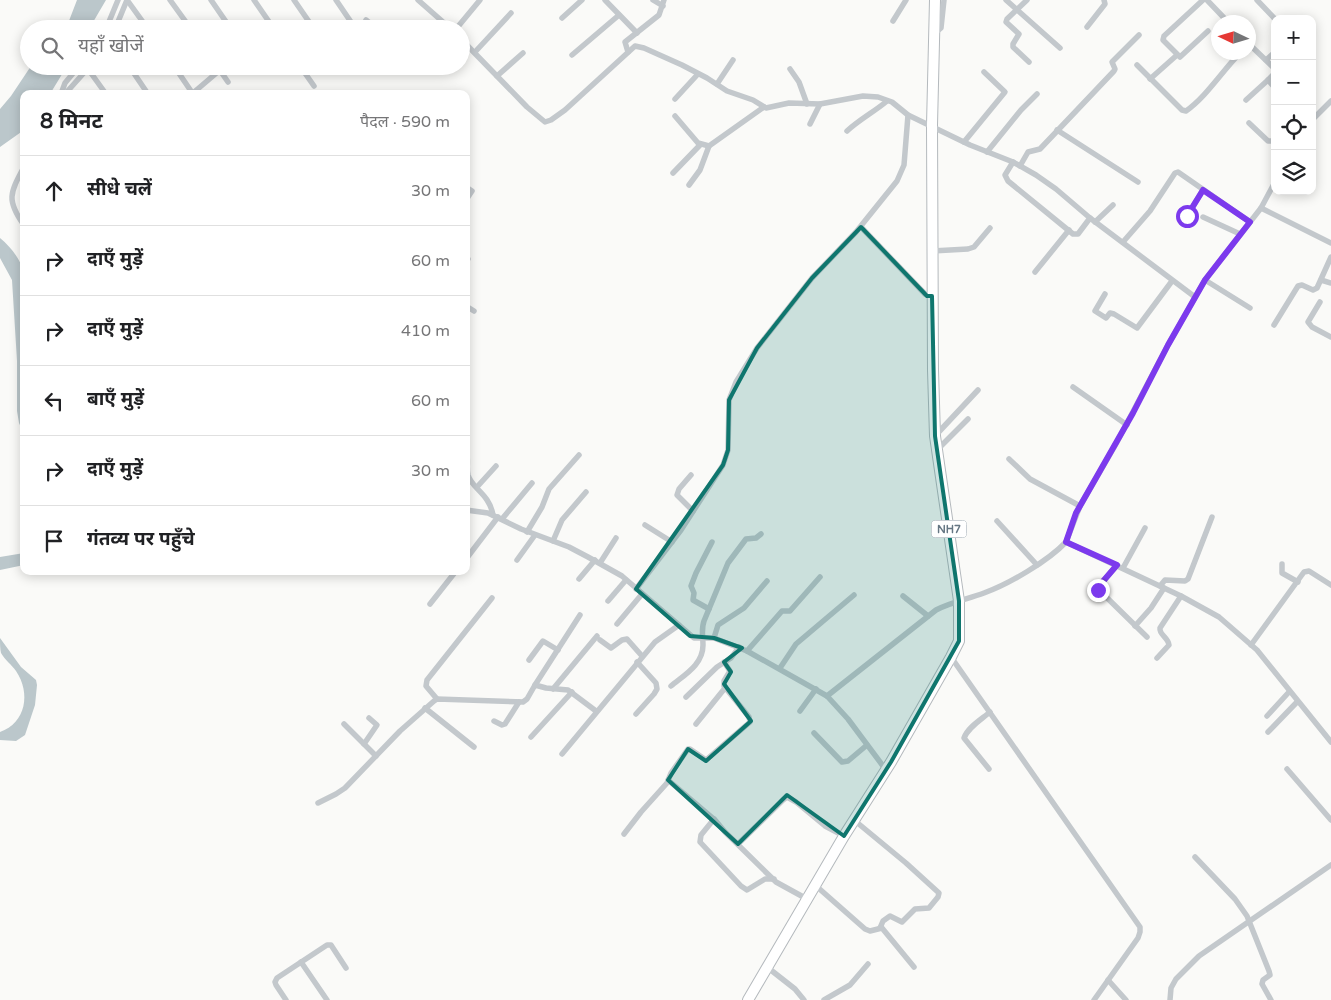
<!DOCTYPE html>
<html lang="hi">
<head>
<meta charset="utf-8">
<style>
  :root { --surface:#fff; --page:#f6f6f6; --text:#202124; --muted:#757577; --line:#e0e0e0 }
  body { margin:0; font-family:"Varela Round","Noto Sans Devanagari",sans-serif; background:var(--page); color:var(--text) }
  .controls { position:absolute; right:15px; top:15px; display:grid; overflow:hidden; border-radius:10px; box-shadow:0 2px 12px #0003 }
  .controls button { width:45px; height:45px; display:grid; place-items:center; padding:0; border:0; border-bottom:1px solid var(--line); background:var(--surface); color:var(--text); font:25px sans-serif }
  .compass { position:absolute; left:1211px; top:15px; width:45px; height:45px; border-radius:50%; background:var(--surface); box-shadow:0 2px 12px #0003; rotate:274deg }
  .stop { position:absolute; width:15px; height:15px; margin:-11px; border:4px solid #7c3aed; border-radius:50%; background:#fff }
  .stop.end { background:#7c3aed; border-color:#fff; box-shadow:0 1px 5px #0008 }
  .list { margin:0; padding:0; list-style:none }
  h2 { display:flex; justify-content:space-between; align-items:center; height:65px; margin:0; padding:0 20px; font-size:21px }
  h2 small { font-size:16px; font-weight:400; color:var(--muted) }
  .list li { display:grid; grid-template-columns:32px 1fr auto; gap:15px; align-items:center; box-sizing:border-box; height:70px; padding:0 20px; border-top:1px solid var(--line) }
  .list b { display:block; font-size:19px; white-space:nowrap }
  .list em { font-size:16px; font-style:normal; color:var(--muted) }
  .icon { flex:none; width:28px; height:28px; fill:none; stroke:currentColor; stroke-width:2; stroke-linecap:round; stroke-linejoin:round }
  .map { position:relative; flex:none; width:1331px; height:1000px; overflow:hidden }
  .search { position:absolute; background:var(--surface); box-shadow:0 2px 12px #0003; left:20px; top:20px; width:450px; height:55px; display:flex; align-items:center; gap:12px; box-sizing:border-box; padding:0 18px; border-radius:28px; color:var(--muted); font-size:19px }
  .panel { position:absolute; background:var(--surface); box-shadow:0 2px 12px #0003; left:20px; top:90px; width:450px; height:485px; border-radius:10px }
  .map>svg:first-child { display:block }
</style>
</head>
<body>
<div class="map">
<svg width="1331" height="1000" viewBox="0 0 1331 1000">
  <rect width="100%" height="100%" fill="#fafaf8"/>
  <g fill="#bbc7cb">
    <polygon points="77,0 106,0 89,29 65,29 67,26"/>
    <polygon points="31,66 67,66 50,94 24,94 24,130 0,147 0,109 11,96"/>
    <path d="M 0,238 C 11,247 20,259 24,272 L 24,434 L 19,423 L 17,411 L 17,361 L 12,280 L 0,258 Z"/>
    <polygon points="24,553 24,565 0,570 0,557"/>
    <path d="M 0,638 L 21,667 L 36,680 L 37,685 L 35,705 L 25,735 L 16,741 L 0,740 L 0,732 C 26,723 31,693 16,671 C 12,665 5,660 1,653 C 0,649 0,643 0,638 Z"/>
  </g>
  <g fill="none" stroke-linecap="round" stroke-linejoin="round">
    <defs>
      <polyline id="trunk" points="748,1000 844,836 891,762 951,657 959,641 959,601 935,436 933,370 932,125 935,0"/>
    </defs>
    <use href="#trunk" stroke="#b4b9bd" stroke-width="12"/>
    <g stroke="#c3c8cc" stroke-width="5.5">
      <polyline points="127,0 148,29"/>
      <polyline points="170,0 191,29"/>
      <polyline points="211,0 231,29"/>
      <polyline points="254,0 274,29"/>
      <polyline points="294,0 314,29"/>
      <polyline points="336,0 351,22"/>
      <polyline points="418,0 451,29"/>
      <polyline points="605,0 637,33"/>
      <polyline points="653,0 663,6"/>
      <polyline points="1006,0 1060,48"/>
      <polyline points="1027,0 1007,19 1006,22 1019,34 1013,44 1013,47 1029,62"/>
      <polyline points="1203,0 1164,36 1163,40 1180,57 1208,31"/>
      <polyline points="1207,0 1228,22"/>
      <polyline points="1257,0 1275,19"/>
      <polyline points="562,18 582,0"/>
      <polyline points="366,20 377,29"/>
      <polyline points="893,21 906,0"/>
      <polyline points="1087,27 1105,4 1104,0"/>
      <polyline points="106,29 118,0"/>
      <polyline points="115,29 127,0"/>
      <polyline points="456,29 480,0"/>
      <polyline points="934,34 941,28 944,0"/>
      <polyline points="461,39 527,107 545,122 551,120 565,110 635,46 644,48 682,65 707,78 727,91 753,100 766,108 789,103 820,104 863,96 878,97 892,102 908,115 970,145 1013,162 1036,175 1056,189 1090,218 1195,297"/>
      <polyline points="1248,43 1275,69"/>
      <polyline points="475,52 511,13"/>
      <polyline points="628,52 625,42 659,15 664,0"/>
      <polyline points="572,55 619,15"/>
      <polyline points="1266,60 1275,52"/>
      <path d="M 1137,65 L 1182,110 L 1186,111 C 1207,96 1222,71 1241,52"/>
      <polyline points="129,66 148,94"/>
      <polyline points="174,66 193,94"/>
      <polyline points="217,66 228,82"/>
      <polyline points="300,66 314,86"/>
      <polyline points="88,69 106,94"/>
      <polyline points="790,69 799,82 807,104"/>
      <polyline points="1275,73 1268,80 1275,88"/>
      <polyline points="497,76 523,53"/>
      <polyline points="1150,79 1177,55"/>
      <polyline points="717,84 733,60"/>
      <polyline points="193,93 220,70"/>
      <polyline points="61,94 65,83 79,66"/>
      <polyline points="65,94 90,66"/>
      <polyline points="675,99 698,74"/>
      <polyline points="1246,100 1268,80"/>
      <polyline points="675,116 698,143 709,146 764,107"/>
      <polyline points="1312,120 1331,101"/>
      <polyline points="1249,123 1268,141 1275,141"/>
      <polyline points="810,124 820,104"/>
      <polyline points="1057,130 1138,182"/>
      <path d="M 847,131 C 860,119 874,112 887,101"/>
      <polyline points="964,142 1005,92 984,72"/>
      <polyline points="987,152 1021,110 1037,94"/>
      <polyline points="1013,162 1005,175 1008,181 1073,234 1078,234 1090,218"/>
      <polyline points="1020,166 1028,152 1040,149 1114,71 1115,69 1112,62 1139,35"/>
      <path d="M 24,167 C 10,193 6,200 24,225"/>
      <polyline points="673,173 700,145"/>
      <polyline points="689,185 700,170 709,146"/>
      <polyline points="466,187 472,191 466,200"/>
      <polyline points="1261,208 1331,243"/>
      <polyline points="1187,216 1203,190"/>
      <polyline points="1203,217 1240,234"/>
      <polyline points="1095,222 1113,205"/>
      <polyline points="861,227 925,294 932,296"/>
      <polyline points="1123,242 1150,211 1175,173 1178,172 1250,222"/>
      <polyline points="932,251 968,249 974,247 990,228"/>
      <polyline points="466,256 468,259 466,261"/>
      <polyline points="1035,272 1069,230"/>
      <polyline points="1205,280 1250,308"/>
      <polyline points="1321,280 1331,283"/>
      <polyline points="1105,294 1095,311 1106,318 1110,313 1114,314 1137,328 1172,281"/>
      <polyline points="1320,302 1308,322 1312,327 1331,337"/>
      <polyline points="466,306 474,311"/>
      <polyline points="1274,325 1298,286 1302,285 1313,290 1317,288 1331,257"/>
      <polyline points="1073,387 1127,425"/>
      <polyline points="935,436 978,390"/>
      <polyline points="937,450 968,419"/>
      <path d="M 466,451 C 469,459 466,467 468,475 C 472,489 489,493 493,515"/>
      <polyline points="1009,459 1030,479 1080,506"/>
      <polyline points="691,475 679,489 677,495 693,511"/>
      <polyline points="477,487 496,466"/>
      <polyline points="466,510 488,513 521,529 569,547 588,557 622,576 679,625"/>
      <polyline points="502,519 532,483"/>
      <polyline points="997,521 1037,565"/>
      <polyline points="645,525 672,542"/>
      <polyline points="527,532 542,507 549,489 579,455"/>
      <polyline points="553,541 562,520 586,492"/>
      <polyline points="1066,542 1080,506 1117,442 1168,345 1205,280 1261,208 1275,182"/>
      <polyline points="466,559 498,517"/>
      <polyline points="517,560 535,535"/>
      <polyline points="600,563 616,538"/>
      <polyline points="1282,564 1282,573 1298,582"/>
      <polyline points="1117,565 1099,586 1098,589 1147,637"/>
      <polyline points="1123,568 1145,528"/>
      <polyline points="579,579 595,560"/>
      <polyline points="1160,586 1165,580 1185,581 1188,579 1212,517"/>
      <polyline points="636,589 681,530 723,465 728,450 729,400 736,382 757,348 812,278 856,232 897,181 904,165 908,115"/>
      <polyline points="903,596 928,616"/>
      <polyline points="608,601 626,580"/>
      <polyline points="430,604 456,571"/>
      <polyline points="709,609 693,600 694,593 691,586 696,573 712,542"/>
      <polyline points="617,624 642,594"/>
      <polyline points="1135,626 1151,608 1164,588"/>
      <polyline points="714,638 718,625 744,608 767,581"/>
      <polyline points="600,640 611,648 622,640 627,639 642,656"/>
      <polyline points="1251,645 1304,572 1309,571 1331,585"/>
      <polyline points="747,651 782,611 790,611 820,577"/>
      <polyline points="951,657 1140,927 1140,932 1138,938 1094,1000"/>
      <path d="M 1157,658 L 1169,645 C 1168,637 1159,635 1160,628 L 1181,596"/>
      <polyline points="529,660 543,641 558,650"/>
      <polyline points="780,668 796,644 854,595"/>
      <polyline points="535,685 580,615"/>
      <path d="M 671,686 C 684,675 703,665 703,645 C 703,637 701,629 704,621 L 728,563 L 746,539 L 756,538 L 761,534"/>
      <polyline points="553,689 597,636"/>
      <path d="M 827,696 L 936,610 C 951,602 968,599 984,593 C 1009,584 1048,561 1066,542 L 1181,596 L 1219,617 L 1257,650 L 1331,742"/>
      <polyline points="686,697 717,667 731,658 739,647"/>
      <polyline points="437,699 426,686 427,680 492,598"/>
      <polyline points="425,708 474,747"/>
      <polyline points="800,711 816,689"/>
      <polyline points="636,714 654,694 657,689 656,683 637,662"/>
      <polyline points="1267,716 1289,692"/>
      <polyline points="494,721 502,725 505,724 519,702"/>
      <polyline points="344,724 376,756"/>
      <polyline points="696,724 725,688"/>
      <polyline points="1268,732 1297,702"/>
      <polyline points="814,733 842,762 848,761 867,745"/>
      <polyline points="531,737 572,692"/>
      <polyline points="364,744 377,725 369,718"/>
      <polyline points="562,754 655,642 679,625 694,638 714,638 747,651 827,696 848,719 886,770"/>
      <path d="M 989,769 L 964,738 C 968,727 982,719 990,712"/>
      <polyline points="1287,769 1331,820"/>
      <polyline points="668,780 715,820 725,832 776,882 807,899"/>
      <polyline points="318,803 336,794 345,788 400,731 434,701 437,699 523,702 527,699 535,685 546,688 568,690 596,711"/>
      <polyline points="714,819 701,835 700,842 741,886 747,890 765,879 774,879"/>
      <polyline points="854,820 906,863 939,893 938,897 929,908 915,909 902,922 890,916 883,921 880,928"/>
      <polyline points="624,834 641,812 667,783 671,773 688,749 690,749 706,760 750,722 749,717 724,686 724,681 730,671 724,662"/>
      <polyline points="738,844 783,800 787,797 796,802 825,826 844,836"/>
      <polyline points="1195,857 1235,899 1247,916 1269,971 1270,975 1263,980 1262,984 1271,1000"/>
      <polyline points="815,885 865,929 870,931 882,928 914,967"/>
      <polyline points="301,962 327,1000"/>
      <polyline points="767,967 795,989 804,1000"/>
      <polyline points="1108,980 1126,1000"/>
      <polyline points="286,1000 276,985 275,982 277,978 327,945 331,945 346,968"/>
      <polyline points="824,1000 850,985 868,964"/>
      <polyline points="1170,1000 1171,988 1176,979 1199,956 1331,865"/>
    </g>
    <use href="#trunk" stroke="#fff" stroke-width="10"/>
  </g>
  <g fill="none" stroke-linecap="round" stroke-linejoin="round">
    <polyline stroke="#7c3aed" stroke-width="6" points="1098,590 1099,586 1117,565 1066,542 1076,513 1133,413 1168,345 1205,280 1250,222 1203,190 1187,216"/>
  </g>
  <path fill="#0f766e" fill-opacity="0.2" stroke="#0f766e" stroke-width="4" stroke-linejoin="round" d="M 861,227 L 927,296 L 932,296 L 935,436 L 959,601 L 959,641 L 891,762 L 844,836 L 787,795 L 738,844 L 668,780 L 688,749 L 706,761 L 751,721 L 724,684 L 731,672 L 724,662 L 742,648 L 714,638 L 690,636 L 636,589 L 723,465 L 728,450 L 729,400 L 757,348 L 812,278 Z"/>
  <g text-anchor="middle" dominant-baseline="central" stroke-width="5" stroke-linejoin="round" paint-order="stroke">
    <rect fill="#fff" stroke="#939fa8" stroke-width="1" x="931.5" y="520.5" width="35" height="17" rx="4"/>
    <g font-size="11" font-weight="bold" fill="#657683">
      <text x="949" y="529">NH7</text>
    </g>
  </g>
</svg>
<div class="controls">
<button>+</button>
<button>−</button>
<button><svg class="icon" aria-label="locate" viewBox="0 0 24 24"><circle cx="12" cy="12" r="6"/><path d="M12 2v4M12 18v4M2 12h4M18 12h4"/></svg></button>
<button><svg class="icon" aria-label="layers" viewBox="0 0 24 24"><path d="M12 4l9 5-9 5-9-5zM3 14l9 5 9-5"/></svg></button>
</div>
<svg class="compass" viewBox="-18 -18 36 36"><path d="M0-13l5 13h-10z" fill="#e53935"/><path d="M0 13l5-13h-10z" fill="#757577"/></svg>
<div class="stop" style="left:1187px;top:216px"></div>
<div class="stop end" style="left:1098px;top:590px"></div>
<div class="search"><svg class="icon" aria-label="search" viewBox="0 0 24 24"><circle cx="10" cy="10" r="6"/><path d="M15 15l6 6"/></svg>यहाँ खोजें</div>
<section class="panel">
<h2>8 मिनट<small>पैदल · 590 m</small></h2>
<ul class="list">
<li><svg class="icon" aria-label="ahead" viewBox="0 0 24 24"><path d="M12 20V5M6 11l6-6 6 6"/></svg><div><b>सीधे चलें</b></div><em>30 m</em></li>
<li><svg class="icon" aria-label="right" viewBox="0 0 24 24"><path d="M7 20v-9h11M14 6l5 5-5 5"/></svg><div><b>दाएँ मुड़ें</b></div><em>60 m</em></li>
<li><svg class="icon" aria-label="right" viewBox="0 0 24 24"><path d="M7 20v-9h11M14 6l5 5-5 5"/></svg><div><b>दाएँ मुड़ें</b></div><em>410 m</em></li>
<li><svg class="icon" aria-label="left" viewBox="0 0 24 24"><path d="M17 20v-9H6M10 6l-5 5 5 5"/></svg><div><b>बाएँ मुड़ें</b></div><em>60 m</em></li>
<li><svg class="icon" aria-label="right" viewBox="0 0 24 24"><path d="M7 20v-9h11M14 6l5 5-5 5"/></svg><div><b>दाएँ मुड़ें</b></div><em>30 m</em></li>
<li><svg class="icon" aria-label="arrive" viewBox="0 0 24 24"><path d="M6 21V4h12l-3 4 3 4H6"/></svg><div><b>गंतव्य पर पहुँचे</b></div></li>
</ul>
</section>
</div>
</body>
</html>
